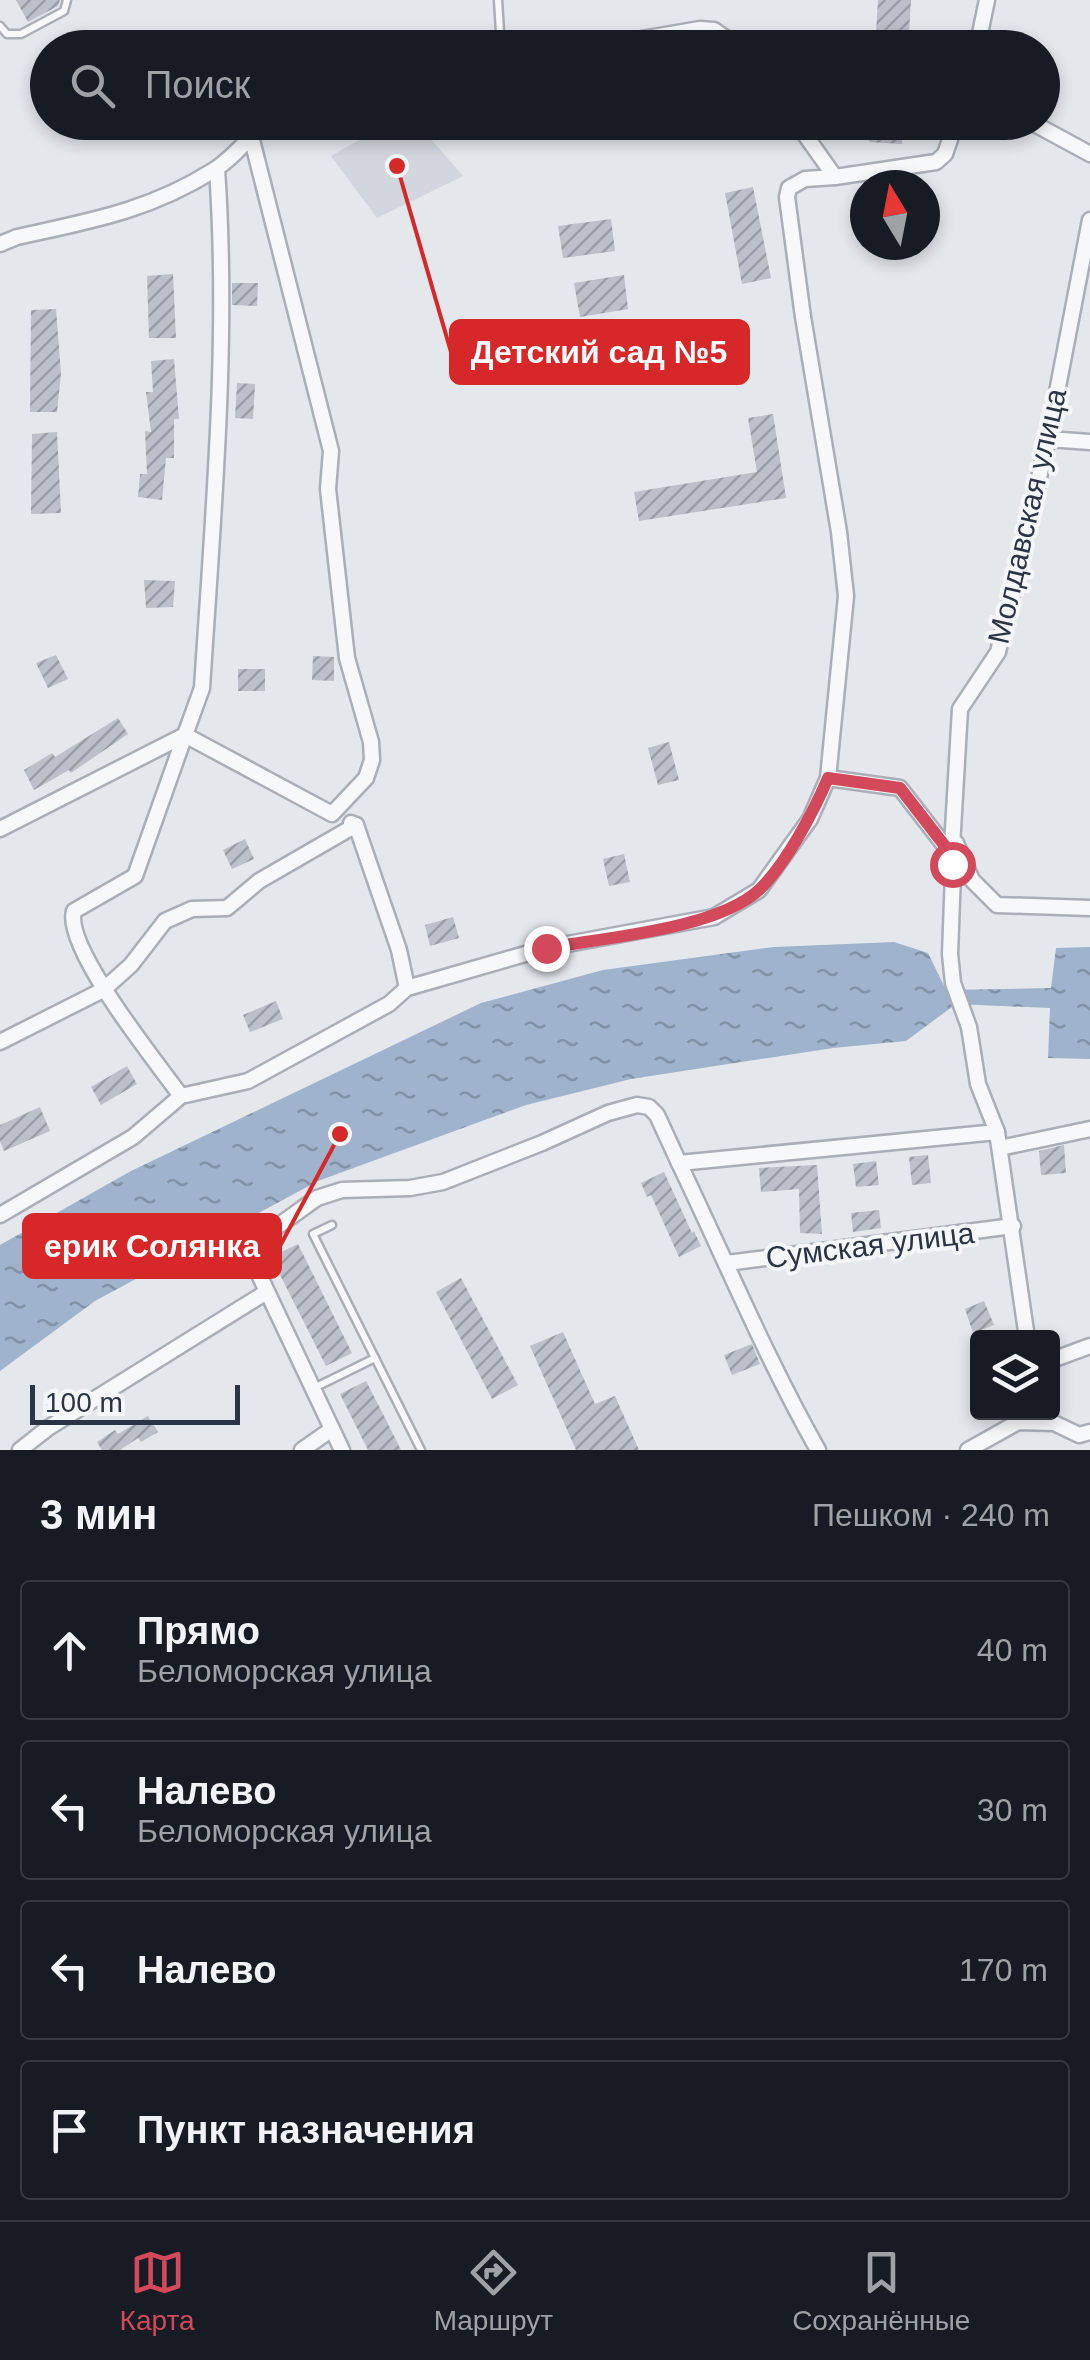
<!DOCTYPE html>
<html lang="ru">
<head>
<meta charset="utf-8">
<style>
  :root { --surface:#171b24; --page:#242831; --text:#f1f3f6; --muted:#9ea1a6; --line:#363941; --accent:#d1495b }
  body { margin:0; font-family:Arial,sans-serif; background:var(--page); color:var(--text) }
  .controls { position:absolute; right:30px; bottom:30px; display:grid; overflow:hidden; border-radius:10px; box-shadow:0 5px 15px #0003 }
  .controls button { width:90px; height:90px; display:grid; place-items:center; padding:0; border:0; border-bottom:2px solid var(--line); background:var(--surface); color:var(--text); font:50px sans-serif }
  .compass { position:absolute; left:850px; top:170px; width:90px; height:90px; border-radius:50%; background:var(--surface); box-shadow:0 5px 15px #0003; rotate:350deg }
  .scale { position:absolute; left:30px; bottom:25px; width:210px; box-sizing:border-box; padding-left:10px; border:5px solid #2b3445; border-top:0; font-size:28px; line-height:35px; white-space:nowrap; color:#2b3445; -webkit-text-stroke:8px #f4f6f9; paint-order:stroke }
  .stop { position:absolute; width:30px; height:30px; margin:-22px; border:8px solid #d1495b; border-radius:50%; background:#fff }
  .stop.end { background:#d1495b; border-color:#fff; box-shadow:0 2px 10px #0008 }
  .list { margin:0; padding:0; list-style:none }
  h2 { display:flex; justify-content:space-between; align-items:center; height:130px; margin:0; padding:0 40px; font-size:42px }
  h2 small { font-size:32px; font-weight:400; color:var(--muted) }
  .list li { display:grid; grid-template-columns:65px 1fr auto; gap:30px; align-items:center; box-sizing:border-box; height:140px; margin:0 20px 20px; padding:0 20px; border:2px solid var(--line); border-radius:10px }
  .list b { display:block; font-size:38px; white-space:nowrap }
  .list p { margin:0; font-size:32px; white-space:nowrap; color:var(--muted) }
  .list em { font-size:32px; font-style:normal; color:var(--muted) }
  .icon { flex:none; width:55px; height:55px; fill:none; stroke:currentColor; stroke-width:2; stroke-linecap:round; stroke-linejoin:round }
  .map { position:relative; flex:none; width:1090px; height:1450px; overflow:hidden }
  .search { position:absolute; background:var(--surface); box-shadow:0 5px 15px #0003; left:30px; right:30px; top:30px; height:110px; display:flex; align-items:center; gap:25px; box-sizing:border-box; padding:0 35px; border-radius:55px; color:var(--muted); font-size:38px }
  .sheet { height:770px; background:var(--surface) }
  nav { display:flex; justify-content:space-around; align-items:center; box-sizing:border-box; height:140px; border-top:2px solid var(--line); background:var(--surface); font-size:28px; color:var(--muted) }
  nav a { display:grid; justify-items:center; gap:5px }
  nav .on { color:var(--accent) }
  .map>svg:first-child { display:block }
</style>
</head>
<body>
<div class="map">
<svg width="1090" height="1450" viewBox="0 0 1090 1450">
  <defs>
    <pattern id="water-ripples" width="26" height="14" patternUnits="userSpaceOnUse" patternTransform="scale(2.5)"><rect width="26" height="14" fill="#9fb4cc"/><path d="M2 4q2-2 4 0t4 0M15 11q2-2 4 0t4 0" fill="none" stroke="#8293a7"/></pattern>
    <pattern id="building-hatch" width="6" height="6" patternUnits="userSpaceOnUse" patternTransform="scale(2.5)"><rect width="6" height="6" fill="#bbc0ca"/><path d="M-1 1l2-2M0 6l6-6M5 7l2-2" fill="none" stroke="#989da6"/></pattern>
  </defs>
  <rect width="100%" height="100%" fill="#e4e7ec"/>
  <polygon fill="#d2d6de" points="389,123 417,123 463,176 377,218 331,156"/>
  <polygon fill="url(#water-ripples)" points="894,942 928,953 946,990 1051,988 1056,948 1090,947 1090,1059 1048,1058 1050,1008 956,1004 906,1041 833,1048 631,1079 526,1105 318,1181 95,1301 0,1371 0,1245 131,1171 481,1003 603,970 774,947"/>
  <g fill="url(#building-hatch)">
    <polygon points="16,0 60,0 58,6 28,22"/>
    <polygon points="878,0 911,0 908,48 875,48"/>
    <polygon points="870,122 903,122 902,144 869,142"/>
    <polygon points="753,187 771,278 742,284 725,193"/>
    <polygon points="611,219 615,251 563,258 558,226"/>
    <polygon points="173,274 176,338 149,338 147,276"/>
    <polygon points="624,275 628,309 580,317 574,283"/>
    <polygon points="232,283 258,283 257,306 232,305"/>
    <polygon points="56,309 61,374 57,412 30,412 31,310"/>
    <polygon points="174,359 179,419 174,419 174,458 166,458 162,500 138,497 140,474 147,474 145,431 151,432 146,392 153,392 151,361"/>
    <polygon points="237,383 255,384 253,419 235,418"/>
    <polygon points="773,414 786,498 639,521 634,492 757,472 748,418"/>
    <polygon points="57,432 61,513 31,514 32,434"/>
    <polygon points="144,580 175,581 173,607 146,608"/>
    <polygon points="56,655 68,679 48,688 36,663"/>
    <polygon points="313,656 334,657 334,681 312,680"/>
    <rect x="238" y="669" width="27" height="22"/>
    <polygon points="118,718 128,734 71,773 69,770 34,790 24,770 52,753 55,757"/>
    <polygon points="669,742 679,780 658,785 648,748"/>
    <polygon points="245,839 254,859 232,869 223,850"/>
    <polygon points="624,854 630,882 609,886 603,859"/>
    <polygon points="453,917 459,938 430,946 425,925"/>
    <polygon points="276,1001 283,1019 250,1032 243,1015"/>
    <polygon points="127,1066 137,1084 101,1105 91,1087"/>
    <polygon points="40,1107 50,1131 4,1151 0,1141 0,1125"/>
    <polygon points="1064,1145 1066,1173 1041,1175 1039,1151"/>
    <polygon points="928,1155 931,1183 912,1185 909,1157"/>
    <polygon points="876,1161 879,1185 856,1187 853,1164"/>
    <polygon points="817,1165 822,1234 800,1233 799,1189 761,1192 759,1168"/>
    <polygon points="664,1172 692,1233 694,1231 701,1246 679,1257 651,1195 647,1197 641,1183"/>
    <polygon points="879,1210 881,1228 853,1232 851,1213"/>
    <polygon points="298,1244 352,1353 326,1366 271,1257"/>
    <polygon points="461,1278 518,1385 492,1399 436,1292"/>
    <polygon points="984,1301 994,1325 973,1333 965,1309"/>
    <polygon points="563,1332 595,1404 615,1396 639,1450 576,1450 530,1346"/>
    <polygon points="752,1344 760,1364 732,1375 724,1355"/>
    <polygon points="366,1381 383,1414 401,1450 368,1450 340,1394"/>
    <polygon points="148,1416 158,1432 141,1442 138,1438 120,1450 102,1450 97,1442 115,1430 118,1434"/>
  </g>
  <g fill="none" stroke-linecap="round" stroke-linejoin="round">
    <defs>
      <g id="lane">
        <polyline points="498,0 501,48"/>
        <polyline points="0,26 7,34 21,34 64,11 67,0"/>
        <polyline points="332,1225 313,1234 421,1450"/>
        <polyline points="314,1388 375,1358"/>
      </g>
      <g id="street">
        <polyline points="589,48 700,29 714,30 740,48"/>
        <polyline points="977,48 987,0"/>
        <polyline points="796,122 835,177 936,162 945,154 956,122"/>
        <polyline points="1031,122 1090,154"/>
        <path d="M 0,244 L 17,237 C 90,221 149,211 214,170 C 233,158 249,138 265,122"/>
        <polyline points="1048,439 1090,442"/>
        <polyline points="828,778 900,788 948,850 953,873 950,954 953,983 969,1027 978,1084 997,1132 1027,1338"/>
        <polyline points="351,823 356,825 399,950 407,988"/>
        <path d="M 0,829 L 185,735 L 202,688 C 213,515 229,342 217,169"/>
        <polyline points="956,843 972,880 997,905 1090,908"/>
        <polyline points="951,864 960,709 998,652 1048,439 1090,220"/>
        <polyline points="0,1042 103,990 131,965 165,921 192,909 227,908 259,881 356,825"/>
        <path d="M 181,1096 C 158,1064 63,947 74,911 L 135,876 L 185,735 L 332,814 L 366,778 L 372,760 L 371,742 L 347,658 L 328,489 L 331,451 L 251,136"/>
        <polyline points="1000,1148 1090,1129"/>
        <path d="M 679,1163 C 725,1259 766,1358 818,1450"/>
        <polyline points="0,1215 133,1137 181,1096 248,1081 389,1004 407,988 546,948 714,917 759,890 810,819 828,778 846,596 839,532 803,317 787,197 789,188 805,179 835,177"/>
        <polyline points="727,1263 1013,1226"/>
        <polyline points="1052,1360 1090,1346"/>
        <polyline points="20,1450 48,1428 265,1293"/>
        <polyline points="302,1450 332,1429"/>
        <polyline points="342,1450 254,1264 254,1250 264,1236 317,1198 342,1190 410,1188 443,1182 542,1143 608,1113 637,1105 649,1107 657,1115 679,1163 997,1132"/>
        <polyline points="968,1450 1018,1422 1054,1423 1079,1435 1090,1432"/>
      </g>
    </defs>
    <use href="#lane" stroke="#a9aeb7" stroke-width="11"/>
    <use href="#street" stroke="#a9aeb7" stroke-width="19"/>
    <use href="#lane" stroke="#f7f8fa" stroke-width="6"/>
    <use href="#street" stroke="#f7f8fa" stroke-width="14"/>
  </g>
  <g fill="none" stroke-linecap="round" stroke-linejoin="round">
    <path stroke="#d1495b" stroke-width="12" d="M 546,948 C 604,938 718,929 760,889 C 786,864 814,811 828,778 L 900,788 L 948,850 L 952,864"/>
  </g>
  <g text-anchor="middle" dominant-baseline="central" stroke-width="8" stroke-linejoin="round" paint-order="stroke">
    <g font-size="30" fill="#2b3445" stroke="#f4f6f9">
      <text transform="translate(1027 516) rotate(-77)">Молдавская улица</text>
      <text transform="translate(870 1245) rotate(-7)">Сумская улица</text>
    </g>
  </g>
  <path fill="none" stroke="#d62828" stroke-width="4" d="M397 166L451 352M340 1134L280 1246"/>
  <g fill="#d62828" stroke="#f4f6f9" stroke-width="4">
    <circle cx="397" cy="166" r="10"/>
    <circle cx="340" cy="1134" r="10"/>
  </g>
  <g fill="#d62828" stroke="#d62828" stroke-width="4">
    <rect x="451" y="321" width="297" height="62" rx="10"/>
    <rect x="24" y="1215" width="256" height="62" rx="10"/>
  </g>
  <g font-size="32" text-anchor="middle" font-weight="bold" fill="#fff">
    <text x="599" y="363">Детский сад №5</text>
    <text x="152" y="1257">ерик Солянка</text>
  </g>
</svg>
<div class="controls">
<button><svg class="icon" aria-label="layers" viewBox="0 0 24 24"><path d="M12 4l9 5-9 5-9-5zM3 14l9 5 9-5"/></svg></button>
</div>
<svg class="compass" viewBox="-18 -18 36 36"><path d="M0-13l5 13h-10z" fill="#e53935"/><path d="M0 13l5-13h-10z" fill="#9ea1a6"/></svg>
<div class="scale">100 m</div>
<div class="stop" style="left:952px;top:864px"></div>
<div class="stop end" style="left:546px;top:948px"></div>
<div class="search"><svg class="icon" aria-label="search" viewBox="0 0 24 24"><circle cx="10" cy="10" r="6"/><path d="M15 15l6 6"/></svg>Поиск</div>
</div>
<section class="sheet">
<h2>3 мин<small>Пешком · 240 m</small></h2>
<ul class="list">
<li><svg class="icon" aria-label="ahead" viewBox="0 0 24 24"><path d="M12 20V5M6 11l6-6 6 6"/></svg><div><b>Прямо</b><p>Беломорская улица</p></div><em>40 m</em></li>
<li><svg class="icon" aria-label="left" viewBox="0 0 24 24"><path d="M17 20v-9H6M10 6l-5 5 5 5"/></svg><div><b>Налево</b><p>Беломорская улица</p></div><em>30 m</em></li>
<li><svg class="icon" aria-label="left" viewBox="0 0 24 24"><path d="M17 20v-9H6M10 6l-5 5 5 5"/></svg><div><b>Налево</b></div><em>170 m</em></li>
<li><svg class="icon" aria-label="arrive" viewBox="0 0 24 24"><path d="M6 21V4h12l-3 4 3 4H6"/></svg><div><b>Пункт назначения</b></div></li>
</ul>
</section>
<nav>
<a class="on"><svg class="icon" aria-label="map" viewBox="0 0 24 24"><path d="M3 6l6-2 6 2 6-2v14l-6 2-6-2-6 2zM9 4v14M15 6v14"/></svg>Карта</a>
<a><svg class="icon" aria-label="directions" viewBox="0 0 24 24"><path d="M12 3l9 9-9 9-9-9zM9 14v-3h6M13 9l2 2-2 2"/></svg>Маршрут</a>
<a><svg class="icon" aria-label="saved" viewBox="0 0 24 24"><path d="M7 4h10v16l-5-4-5 4z"/></svg>Сохранённые</a>
</nav>
</body>
</html>
